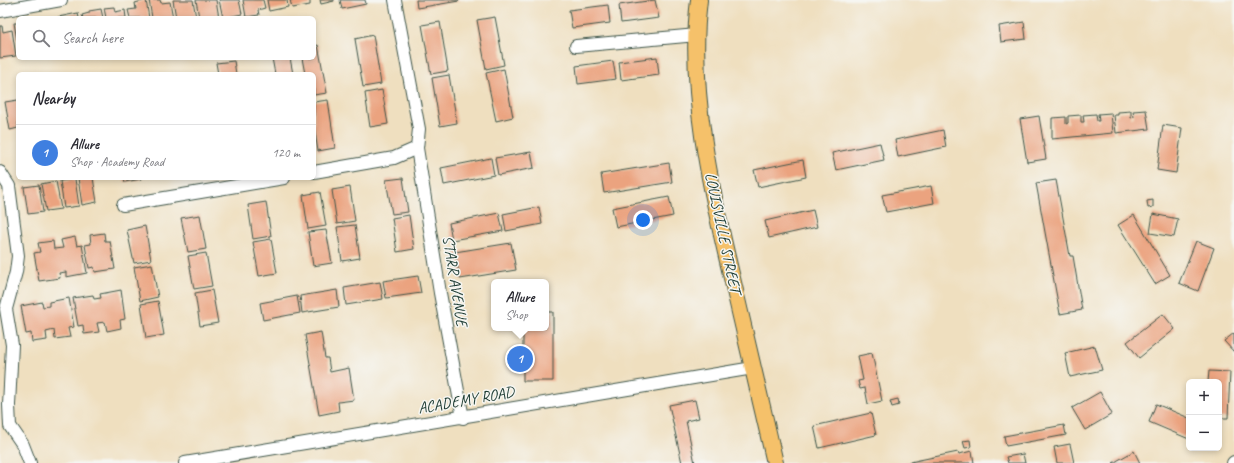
<!DOCTYPE html>
<html lang="en">
<head>
<meta charset="utf-8">
<style>
  :root { --surface:#fff; --page:#f2f2f3; --text:#2b2b33; --muted:#7c7c81; --line:#e1e1e2; --accent:#b5179e }
  body { margin:0; font-family:Caveat,sans-serif; background:var(--page); color:var(--text) }
  .controls { position:absolute; right:12px; bottom:12px; display:grid; overflow:hidden; border-radius:6px; box-shadow:0 2px 6px #0003 }
  .controls button { width:36px; height:36px; display:grid; place-items:center; padding:0; border:0; border-bottom:1px solid var(--line); background:var(--surface); color:var(--text); font:20px sans-serif }
  .you { position:absolute; left:643px; top:220px; width:14px; height:14px; margin:-10px; border:3px solid #fff; border-radius:50%; background:#1a73e8; box-shadow:0 0 0 6px #1a73e833 }
  .badge { display:grid; place-items:center; width:26px; height:26px; border-radius:50%; background:var(--accent); color:#fff; font-size:13px; font-weight:700 }
  .pin { position:absolute; translate:-50% -50%; border:2px solid #fff; box-shadow:0 1px 4px #0006 }
  .popup { position:absolute; left:491px; top:279px; width:58px; height:52px; box-sizing:border-box; display:grid; place-content:center; border-radius:6px; background:var(--surface); filter:drop-shadow(0 1px 3px #0005); font-size:13px; white-space:nowrap; color:var(--muted) }
  .popup b { font-size:15px; color:var(--text) }
  .popup::after { content:''; position:absolute; left:50%; top:100%; margin-left:-8px; border:8px solid transparent; border-top-color:var(--surface) }
  .list { margin:0; padding:0; list-style:none }
  h2 { display:flex; justify-content:space-between; align-items:center; height:52px; margin:0; padding:0 16px; font-size:17px }
  h2 small { font-size:13px; font-weight:400; color:var(--muted) }
  .list li { display:grid; grid-template-columns:26px 1fr auto; gap:12px; align-items:center; box-sizing:border-box; height:56px; padding:0 16px; border-top:1px solid var(--line) }
  .list b { display:block; font-size:15px; white-space:nowrap }
  .list p { margin:0; font-size:13px; white-space:nowrap; color:var(--muted) }
  .list em { font-size:13px; font-style:normal; color:var(--muted) }
  .icon { flex:none; width:22px; height:22px; fill:none; stroke:currentColor; stroke-width:2; stroke-linecap:round; stroke-linejoin:round }
  .map { position:relative; flex:none; width:1234px; height:463px; overflow:hidden }
  .search { position:absolute; background:var(--surface); box-shadow:0 2px 6px #0003; left:16px; top:16px; width:300px; height:44px; display:flex; align-items:center; gap:10px; box-sizing:border-box; padding:0 14px; border-radius:6px; color:var(--muted); font-size:15px }
  .panel { position:absolute; background:var(--surface); box-shadow:0 2px 6px #0003; left:16px; top:72px; width:300px; height:108px; border-radius:6px }
  .map>svg:first-child { display:block }
</style>
</head>
<body>
<div class="map">
<svg width="1234" height="463" viewBox="0 0 1234 463">
  <rect width="100%" height="100%" fill="#f6f6f2"/>
  <filter id="ink" filterUnits="userSpaceOnUse"><feTurbulence type="fractalNoise" baseFrequency=".025" numOctaves="2"/><feDisplacementMap in="SourceGraphic" scale="8" xChannelSelector="R" yChannelSelector="G"/><feConvolveMatrix kernelMatrix="1 2 1 2 8 2 1 2 1" color-interpolation-filters="sRGB"/></filter>
  <filter id="wash" filterUnits="userSpaceOnUse"><feTurbulence type="fractalNoise" baseFrequency=".012" numOctaves="4" result="noise"/><feDisplacementMap in="SourceGraphic" scale="16" xChannelSelector="R" yChannelSelector="G"/><feGaussianBlur stdDeviation="0.9" result="paint"/><feColorMatrix in="noise" values="0 0 0 0 0 0 0 0 0 0 0 0 0 0 0 0 0 1.4 0 .05"/><feComposite in="paint" operator="in"/></filter>
  <g filter="url(#wash)">
    <rect width="100%" height="100%" fill="#efdfbf"/>
    <g id="blocks">
      <g fill="#eba37f">
        <polygon points="146,0 149,18 130,18 128,10 136,9 135,3"/>
        <polygon points="149,0 160,0 161,3 170,2 173,18 152,18"/>
        <polygon points="173,0 193,0 196,18 176,18"/>
        <polygon points="196,0 216,0 219,18 199,18"/>
        <polygon points="219,0 239,0 242,14 223,18"/>
        <polygon points="243,0 263,0 265,8 258,10 259,15 246,17"/>
        <polygon points="267,0 287,0 288,7 269,11"/>
        <polygon points="290,0 310,0 310,5 292,8"/>
        <polygon points="320,0 334,0 334,1 321,4"/>
        <polygon points="340,0 365,0 366,4 342,9"/>
        <polygon points="416,0 459,0 459,1 417,8"/>
        <polygon points="655,0 659,18 621,23 619,5"/>
        <polygon points="608,5 610,23 572,28 569,10"/>
        <polygon points="114,7 115,12 125,10 126,18 106,18 104,8"/>
        <polygon points="101,9 103,18 83,18 82,15 89,13 89,11"/>
        <polygon points="78,13 79,18 58,18 58,17"/>
        <polygon points="495,17 504,65 486,69 477,20"/>
        <polygon points="440,22 448,71 431,74 422,25"/>
        <polygon points="1024,22 1026,39 1001,42 999,26"/>
        <polygon points="14,23 18,23 18,40 17,40"/>
        <polygon points="0,26 2,26 3,32 12,30 16,56 0,58"/>
        <polygon points="373,35 381,84 363,87 355,39"/>
        <polygon points="318,45 327,93 314,95 314,74 305,74 302,58 314,58 314,46"/>
        <polygon points="657,57 659,75 621,80 619,62"/>
        <polygon points="272,58 290,58 293,74 275,74"/>
        <polygon points="234,61 236,74 218,74 216,63"/>
        <polygon points="613,61 616,79 578,84 576,66"/>
        <polygon points="504,69 513,117 496,121 486,73"/>
        <polygon points="449,75 457,123 440,126 432,78"/>
        <polygon points="382,90 388,124 370,127 365,93"/>
        <polygon points="18,100 18,128 10,130 5,102"/>
        <polygon points="328,100 335,148 318,151 314,126 314,102"/>
        <polygon points="1146,110 1149,129 1116,133 1114,115 1118,115 1118,112 1131,111 1131,118 1134,117 1133,111"/>
        <polygon points="1111,113 1113,133 1052,139 1052,118 1066,117 1066,124 1068,123 1068,116 1081,115 1081,122 1084,122 1083,115 1096,114 1097,121 1099,121 1098,114"/>
        <polygon points="1039,116 1046,159 1027,162 1020,119"/>
        <polygon points="1163,125 1182,128 1176,173 1157,170"/>
        <polygon points="943,130 946,147 898,157 895,140"/>
        <polygon points="880,143 884,160 836,170 832,153"/>
        <polygon points="531,152 534,168 498,175 495,158"/>
        <polygon points="491,158 494,175 444,185 441,168"/>
        <polygon points="803,160 806,177 758,187 754,170"/>
        <polygon points="669,163 672,182 604,193 601,174"/>
        <polygon points="78,178 93,178 97,202 82,205"/>
        <polygon points="124,178 141,178 141,179 125,182"/>
        <polygon points="403,178 408,212 392,214 386,180"/>
        <polygon points="75,179 79,206 64,208 60,181"/>
        <polygon points="1056,180 1070,256 1073,256 1082,310 1060,314 1036,183"/>
        <polygon points="56,181 61,209 46,211 41,184"/>
        <polygon points="39,185 43,212 28,214 24,187"/>
        <polygon points="931,186 934,203 886,212 882,195"/>
        <polygon points="350,187 355,221 337,224 332,190"/>
        <polygon points="320,192 326,226 308,229 303,195"/>
        <polygon points="669,197 673,216 616,227 612,208"/>
        <polygon points="1153,200 1153,207 1148,208 1147,201"/>
        <polygon points="266,202 271,236 253,239 248,205"/>
        <polygon points="539,207 542,224 506,231 503,214"/>
        <polygon points="813,210 817,227 769,238 765,221"/>
        <polygon points="499,213 503,231 452,240 449,223"/>
        <polygon points="1153,214 1178,219 1174,237 1150,233"/>
        <polygon points="200,215 206,249 188,252 181,218"/>
        <polygon points="409,215 414,249 397,252 392,218"/>
        <polygon points="1134,215 1170,275 1155,284 1118,225"/>
        <polygon points="355,225 360,258 342,261 337,227"/>
        <polygon points="145,226 151,260 134,263 127,230"/>
        <polygon points="326,230 332,263 313,266 308,232"/>
        <polygon points="104,233 105,241 110,241 115,269 95,272 94,267 89,268 85,245 91,244 90,235"/>
        <polygon points="75,237 77,246 82,245 87,273 66,277 66,272 59,273 60,278 39,281 34,253 40,252 38,243 53,241 54,249 63,248 61,240"/>
        <polygon points="271,239 277,273 259,276 253,242"/>
        <polygon points="1196,241 1214,248 1198,291 1179,283"/>
        <polygon points="511,243 516,270 460,279 455,252"/>
        <polygon points="206,253 212,286 194,289 188,256"/>
        <polygon points="152,264 158,297 140,301 134,267"/>
        <polygon points="418,276 421,293 386,298 383,281"/>
        <polygon points="380,282 383,299 346,305 344,288"/>
        <polygon points="121,290 125,319 120,320 121,328 107,331 105,322 97,323 99,332 84,334 83,325 78,326 73,298 93,295 94,299 101,298 100,294"/>
        <polygon points="212,290 218,323 200,326 195,293"/>
        <polygon points="337,290 339,307 302,313 300,296"/>
        <polygon points="297,296 300,313 263,320 260,303"/>
        <polygon points="69,298 74,327 68,328 70,337 55,339 54,330 46,332 47,340 32,342 31,333 26,334 21,306 42,302 43,307 49,306 49,302"/>
        <polygon points="158,301 164,335 146,338 141,304"/>
        <polygon points="546,312 553,312 553,381 523,381 523,328 546,328"/>
        <polygon points="1163,314 1175,329 1139,358 1127,342"/>
        <polygon points="321,332 325,358 328,358 330,372 349,368 354,400 338,402 339,411 319,415 305,335"/>
        <polygon points="1234,333 1234,352 1224,341"/>
        <polygon points="1095,346 1102,370 1070,377 1065,353"/>
        <polygon points="872,353 882,401 868,404 865,388 860,389 858,381 863,380 858,356"/>
        <polygon points="1209,371 1230,372 1228,418 1219,418 1219,382 1208,382"/>
        <polygon points="1100,392 1112,414 1085,430 1072,408"/>
        <polygon points="898,399 899,405 892,407 890,401"/>
        <polygon points="695,400 699,418 686,421 695,463 682,463 669,405"/>
        <polygon points="1156,404 1189,418 1189,439 1149,422"/>
        <polygon points="871,413 876,435 819,448 814,426"/>
        <polygon points="1064,425 1066,435 1006,446 1004,436"/>
        <polygon points="970,440 971,447 965,448 963,441"/>
        <polygon points="1070,444 1074,463 1057,463 1054,447"/>
        <polygon points="972,451 974,463 905,463 958,452 959,454"/>
        <polygon points="1134,451 1140,463 1113,463"/>
        <polygon points="1023,454 1025,463 1008,463 1006,457"/>
      </g>
    </g>
  </g>
  <g filter="url(#ink)">
    <use href="#blocks" fill-opacity="0" stroke="#3e5549" stroke-width="1"/>
    <g fill="none" stroke-linecap="round" stroke-linejoin="round">
      <defs>
        <g id="minor">
          <polyline points="395,0 419,129 417,148 440,293 463,418"/>
          <polyline points="0,11 61,0"/>
          <polyline points="576,46 697,35"/>
          <polyline points="0,172 9,186 18,256 16,272 6,309 12,345 9,405 10,426 23,445 30,463"/>
          <polyline points="314,172 394,158 417,148"/>
          <polyline points="123,205 284,178"/>
          <polyline points="185,463 753,368"/>
          <polyline points="1233,463 1234,462"/>
        </g>
        <path id="major" d="M 699,0 C 688,89 711,191 732,278 C 746,339 761,401 775,463"/>
      </defs>
      <use href="#minor" stroke="#3e5549" stroke-width="14"/>
      <use href="#major" stroke="#3e5549" stroke-width="18"/>
      <use href="#minor" stroke="#fff" stroke-width="12"/>
      <use href="#major" stroke="#f5c16b" stroke-width="16"/>
    </g>
  </g>
  <g text-anchor="middle" dominant-baseline="central" stroke-width="3" stroke-linejoin="round" paint-order="stroke">
    <g font-size="16" fill="#1f3d34" stroke="#f6f6f2">
      <text transform="translate(723 233) rotate(78)">LOUISVILLE STREET</text>
      <text transform="translate(455 281) rotate(81)">STARR AVENUE</text>
      <text transform="translate(466 400) rotate(-10)">ACADEMY ROAD</text>
    </g>
  </g>
</svg>
<div class="controls">
<button>+</button>
<button>−</button>
</div>
<div class="you"></div>
<div class="pin badge" style="left:520px;top:359px;background:#3f7fe0">1</div>
<div class="popup"><b>Allure</b>Shop</div>
<div class="search"><svg class="icon" aria-label="search" viewBox="0 0 24 24"><circle cx="10" cy="10" r="6"/><path d="M15 15l6 6"/></svg>Search here</div>
<section class="panel">
<h2>Nearby<small></small></h2>
<ul class="list">
<li><span class="badge" style="background:#3f7fe0">1</span><div><b>Allure</b><p>Shop · Academy Road</p></div><em>120 m</em></li>
</ul>
</section>
</div>
</body>
</html>
